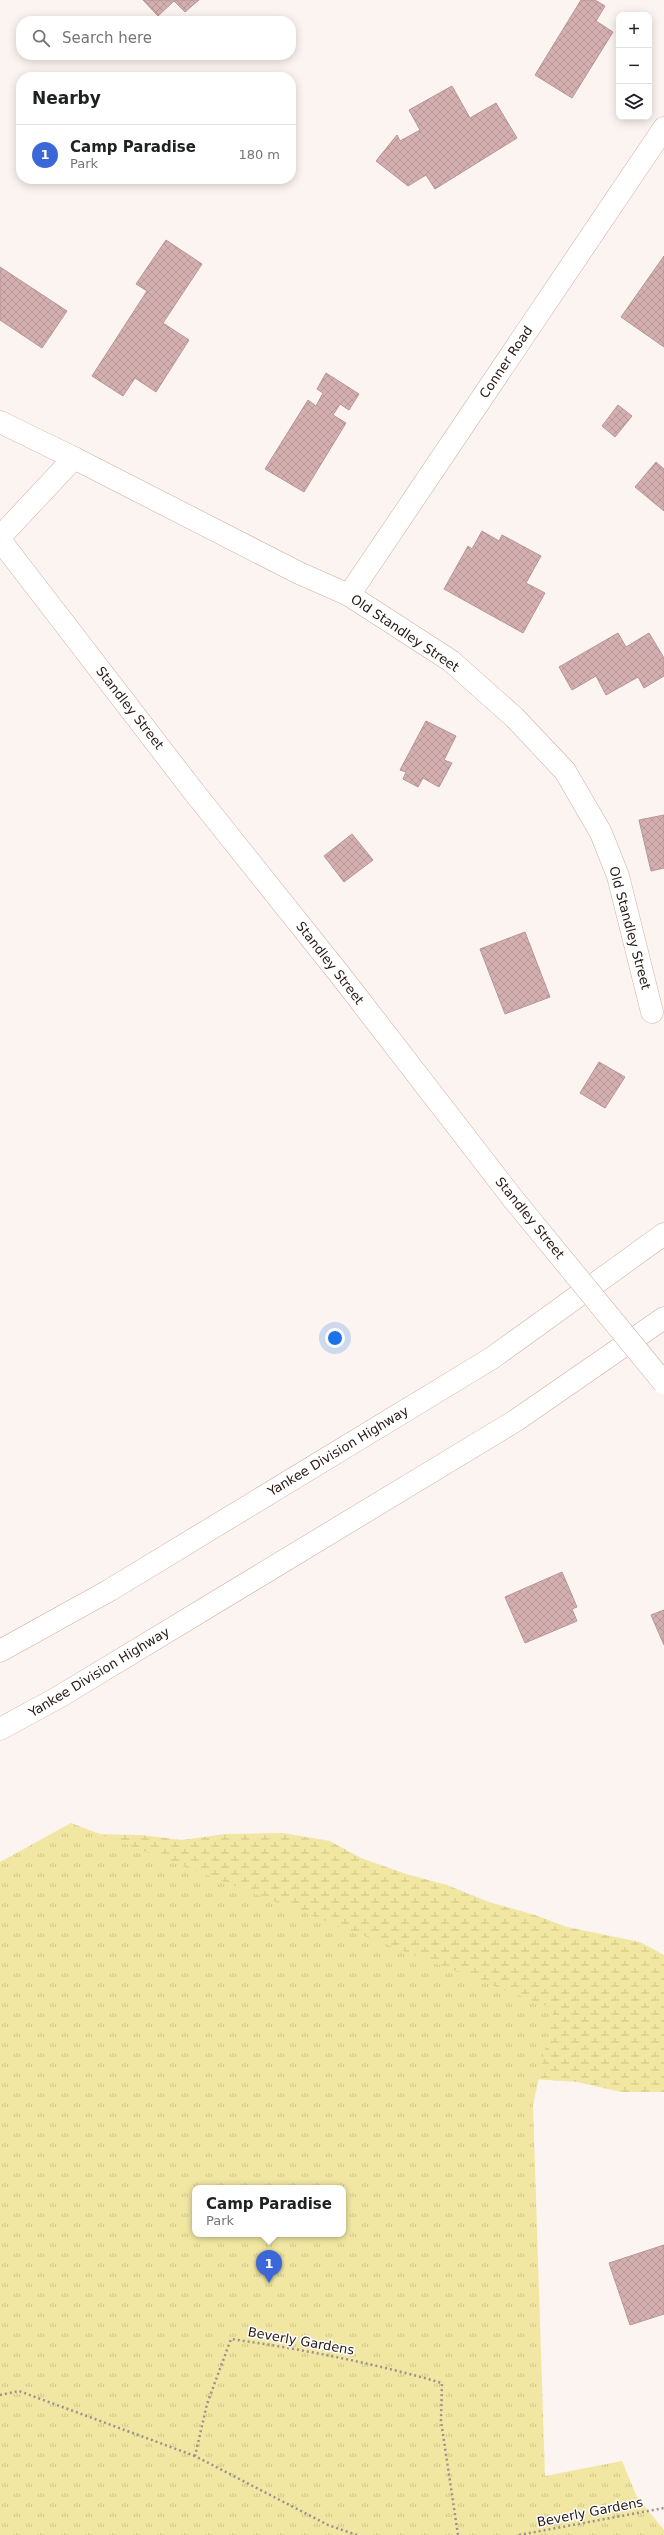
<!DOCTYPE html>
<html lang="en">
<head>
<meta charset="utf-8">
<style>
  :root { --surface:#fff; --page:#f6f6f6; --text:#202124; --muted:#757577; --line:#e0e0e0; --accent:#3c67d8 }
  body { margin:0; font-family:"DejaVu Sans",sans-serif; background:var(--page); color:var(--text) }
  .controls { position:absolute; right:12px; top:12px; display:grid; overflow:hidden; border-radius:8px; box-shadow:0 2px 10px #0003 }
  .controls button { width:36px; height:36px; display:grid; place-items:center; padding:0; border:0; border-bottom:1px solid var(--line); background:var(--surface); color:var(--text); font:20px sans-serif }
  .you { position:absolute; left:335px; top:1338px; width:14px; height:14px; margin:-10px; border:3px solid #fff; border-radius:50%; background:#1a73e8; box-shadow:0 0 0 6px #1a73e833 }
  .badge { display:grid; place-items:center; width:26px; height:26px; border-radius:50%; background:var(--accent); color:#fff; font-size:13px; font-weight:700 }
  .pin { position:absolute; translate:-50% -33px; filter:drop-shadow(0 1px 2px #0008) }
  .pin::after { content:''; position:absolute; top:21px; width:14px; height:12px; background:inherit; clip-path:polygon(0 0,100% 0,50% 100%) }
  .popup { position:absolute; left:192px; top:2185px; width:154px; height:52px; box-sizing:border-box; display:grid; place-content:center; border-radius:8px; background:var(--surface); filter:drop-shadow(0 1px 3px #0005); font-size:13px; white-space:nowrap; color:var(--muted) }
  .popup b { font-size:15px; color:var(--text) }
  .popup::after { content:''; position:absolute; left:50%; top:100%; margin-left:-8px; border:8px solid transparent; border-top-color:var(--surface) }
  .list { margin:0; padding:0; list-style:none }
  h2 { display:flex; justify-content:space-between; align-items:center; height:52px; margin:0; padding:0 16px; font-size:17px }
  h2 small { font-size:13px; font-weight:400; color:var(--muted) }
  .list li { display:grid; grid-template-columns:26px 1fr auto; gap:12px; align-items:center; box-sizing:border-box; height:60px; padding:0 16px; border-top:1px solid var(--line) }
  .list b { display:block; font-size:15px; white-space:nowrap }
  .list p { margin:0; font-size:13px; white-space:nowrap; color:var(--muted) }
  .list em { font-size:13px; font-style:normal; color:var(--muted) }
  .icon { flex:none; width:22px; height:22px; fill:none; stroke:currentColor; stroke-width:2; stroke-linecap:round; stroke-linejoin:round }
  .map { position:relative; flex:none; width:664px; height:2535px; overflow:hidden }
  .search { position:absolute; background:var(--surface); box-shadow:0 2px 10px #0003; left:16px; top:16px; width:280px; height:44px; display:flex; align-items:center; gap:10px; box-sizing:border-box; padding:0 14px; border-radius:16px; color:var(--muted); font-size:15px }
  .panel { position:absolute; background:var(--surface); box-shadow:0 2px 10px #0003; left:16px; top:72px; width:280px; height:112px; border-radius:16px }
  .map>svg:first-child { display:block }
</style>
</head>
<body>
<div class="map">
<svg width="664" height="2535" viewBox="0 0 664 2535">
  <defs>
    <pattern id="wetland-marsh" width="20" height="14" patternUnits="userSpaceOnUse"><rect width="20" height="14" fill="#f1e7a2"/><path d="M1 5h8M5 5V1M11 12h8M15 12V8" fill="none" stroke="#cec68b"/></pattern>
    <pattern id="park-tufts" width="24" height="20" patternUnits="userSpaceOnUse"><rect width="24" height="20" fill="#f1e7a2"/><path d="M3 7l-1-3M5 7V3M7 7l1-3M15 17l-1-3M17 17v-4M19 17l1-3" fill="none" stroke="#cec68b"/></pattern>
    <pattern id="building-cross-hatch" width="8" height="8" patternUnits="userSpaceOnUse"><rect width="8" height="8" fill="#d4afaf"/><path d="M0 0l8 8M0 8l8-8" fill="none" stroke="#b69696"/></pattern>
  </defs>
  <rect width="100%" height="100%" fill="#fbf4f1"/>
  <polygon fill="url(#wetland-marsh)" points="283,1833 330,1841 361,1858 406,1874 447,1885 489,1902 535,1915 567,1927 640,1942 664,1955 664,2092 621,2092 577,2082 488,2076 94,1834 141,1835 182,1840 225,1834"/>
  <path fill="url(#park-tufts)" fill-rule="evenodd" d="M 71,1823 L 554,2009 L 533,2105 L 545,2476 L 622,2461 L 637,2497 L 664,2530 L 664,2535 L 0,2535 L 0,1862 ZM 195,2188 L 343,2188 L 343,2234 L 195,2234 Z"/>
  <g fill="url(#building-cross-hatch)" stroke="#b99596">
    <polygon points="143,0 199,0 185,12 174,1 158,16"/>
    <polygon points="581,0 595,0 605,6 596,21 613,32 572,98 535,75"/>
    <polygon points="452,86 470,118 496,103 517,138 435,189 426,175 408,186 376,161 397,135 400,141 420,130 409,110"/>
    <polygon points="166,240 202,264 163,323 189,340 156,392 135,378 123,396 92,376 147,291 136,284"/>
    <polygon points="664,256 664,347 621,317"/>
    <polygon points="0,267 67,311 42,348 0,320"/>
    <polygon points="326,373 359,394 349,410 340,404 333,415 346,423 304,492 265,469 308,400 316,406 323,393 317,389"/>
    <polygon points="618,405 632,416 615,437 602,426"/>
    <polygon points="656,462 664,469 664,511 635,487"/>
    <polygon points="482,531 499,541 502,535 541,556 526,583 545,593 523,633 444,589 468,546 472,549"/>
    <polygon points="618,633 626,647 649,633 664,658 664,676 644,688 638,677 606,695 596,676 572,690 559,667"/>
    <polygon points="426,721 456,736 444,760 452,763 439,787 423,778 418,787 403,779 406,772 400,770"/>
    <polygon points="664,815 664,868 651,871 639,820"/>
    <polygon points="352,834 373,860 344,882 324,856"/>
    <polygon points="525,932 550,997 505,1014 480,949"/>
    <polygon points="599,1062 625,1077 605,1108 580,1093"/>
    <polygon points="562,1572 577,1607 572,1609 577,1621 525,1643 505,1597"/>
    <polygon points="664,1610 664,1645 651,1615"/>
    <polygon points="664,2245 664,2314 630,2325 609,2263"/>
  </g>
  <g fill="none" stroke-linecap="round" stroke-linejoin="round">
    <defs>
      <g id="street">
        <polyline points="0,422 74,458"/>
        <polyline points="0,537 74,458 299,573 349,595 451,661 515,718 565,771 601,833 618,876 652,1012"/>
        <polyline points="349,595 664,128"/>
      </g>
      <polyline id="secondary" points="0,540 194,792 341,976 514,1200"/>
      <g id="highway">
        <polyline points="0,1651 110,1590 492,1358 664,1234"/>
        <polyline points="0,1729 59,1697 515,1421 664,1318"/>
      </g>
    </defs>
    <use href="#street" stroke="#cfaea0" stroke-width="23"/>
    <use href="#secondary" stroke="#cfaea0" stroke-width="23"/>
    <use href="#highway" stroke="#cfaea0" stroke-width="23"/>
    <g stroke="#9b928e" stroke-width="2.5" stroke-dasharray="2 3" stroke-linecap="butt">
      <polyline points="0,2395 19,2391 195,2456"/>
      <path d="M 357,2535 L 328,2525 L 195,2456 L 207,2404 L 231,2339 C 302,2349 373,2363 442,2383 L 441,2421 L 458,2535"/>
      <polyline points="519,2535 664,2508"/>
    </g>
    <use href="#street" stroke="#fff" stroke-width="22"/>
    <use href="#secondary" stroke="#fff" stroke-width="22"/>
    <use href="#highway" stroke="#fff" stroke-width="22"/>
    <defs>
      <polyline id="secondary-bridge" points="514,1200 664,1383"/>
    </defs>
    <use href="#secondary-bridge" stroke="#cfaea0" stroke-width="23" stroke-linecap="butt"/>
    <use href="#secondary-bridge" stroke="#fff" stroke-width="22"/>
  </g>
  <g text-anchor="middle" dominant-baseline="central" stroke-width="3" stroke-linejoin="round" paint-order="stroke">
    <g font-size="13" fill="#251914" stroke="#fff">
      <text transform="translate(506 362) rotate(-56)">Conner Road</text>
      <text transform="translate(405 633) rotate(34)">Old Standley Street</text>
      <text transform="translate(130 708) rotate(52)">Standley Street</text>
      <text transform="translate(630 928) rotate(75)">Old Standley Street</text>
      <text transform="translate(330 963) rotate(52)">Standley Street</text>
      <text transform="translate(530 1218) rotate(51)">Standley Street</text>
      <text transform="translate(338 1451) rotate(-31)">Yankee Division Highway</text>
      <text transform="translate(99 1672) rotate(-31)">Yankee Division Highway</text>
      <text transform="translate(301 2341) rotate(10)">Beverly Gardens</text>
      <text transform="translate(590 2512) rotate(-11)">Beverly Gardens</text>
    </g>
  </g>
</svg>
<div class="controls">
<button>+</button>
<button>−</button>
<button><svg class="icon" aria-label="layers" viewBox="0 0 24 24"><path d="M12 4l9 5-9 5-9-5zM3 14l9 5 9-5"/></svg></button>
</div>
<div class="you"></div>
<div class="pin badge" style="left:269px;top:2283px">1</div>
<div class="popup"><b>Camp Paradise</b>Park</div>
<div class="search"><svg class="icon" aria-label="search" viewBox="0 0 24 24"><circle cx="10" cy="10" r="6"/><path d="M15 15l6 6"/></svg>Search here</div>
<section class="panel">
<h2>Nearby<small></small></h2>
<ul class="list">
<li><span class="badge">1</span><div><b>Camp Paradise</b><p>Park</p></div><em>180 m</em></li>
</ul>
</section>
</div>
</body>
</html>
